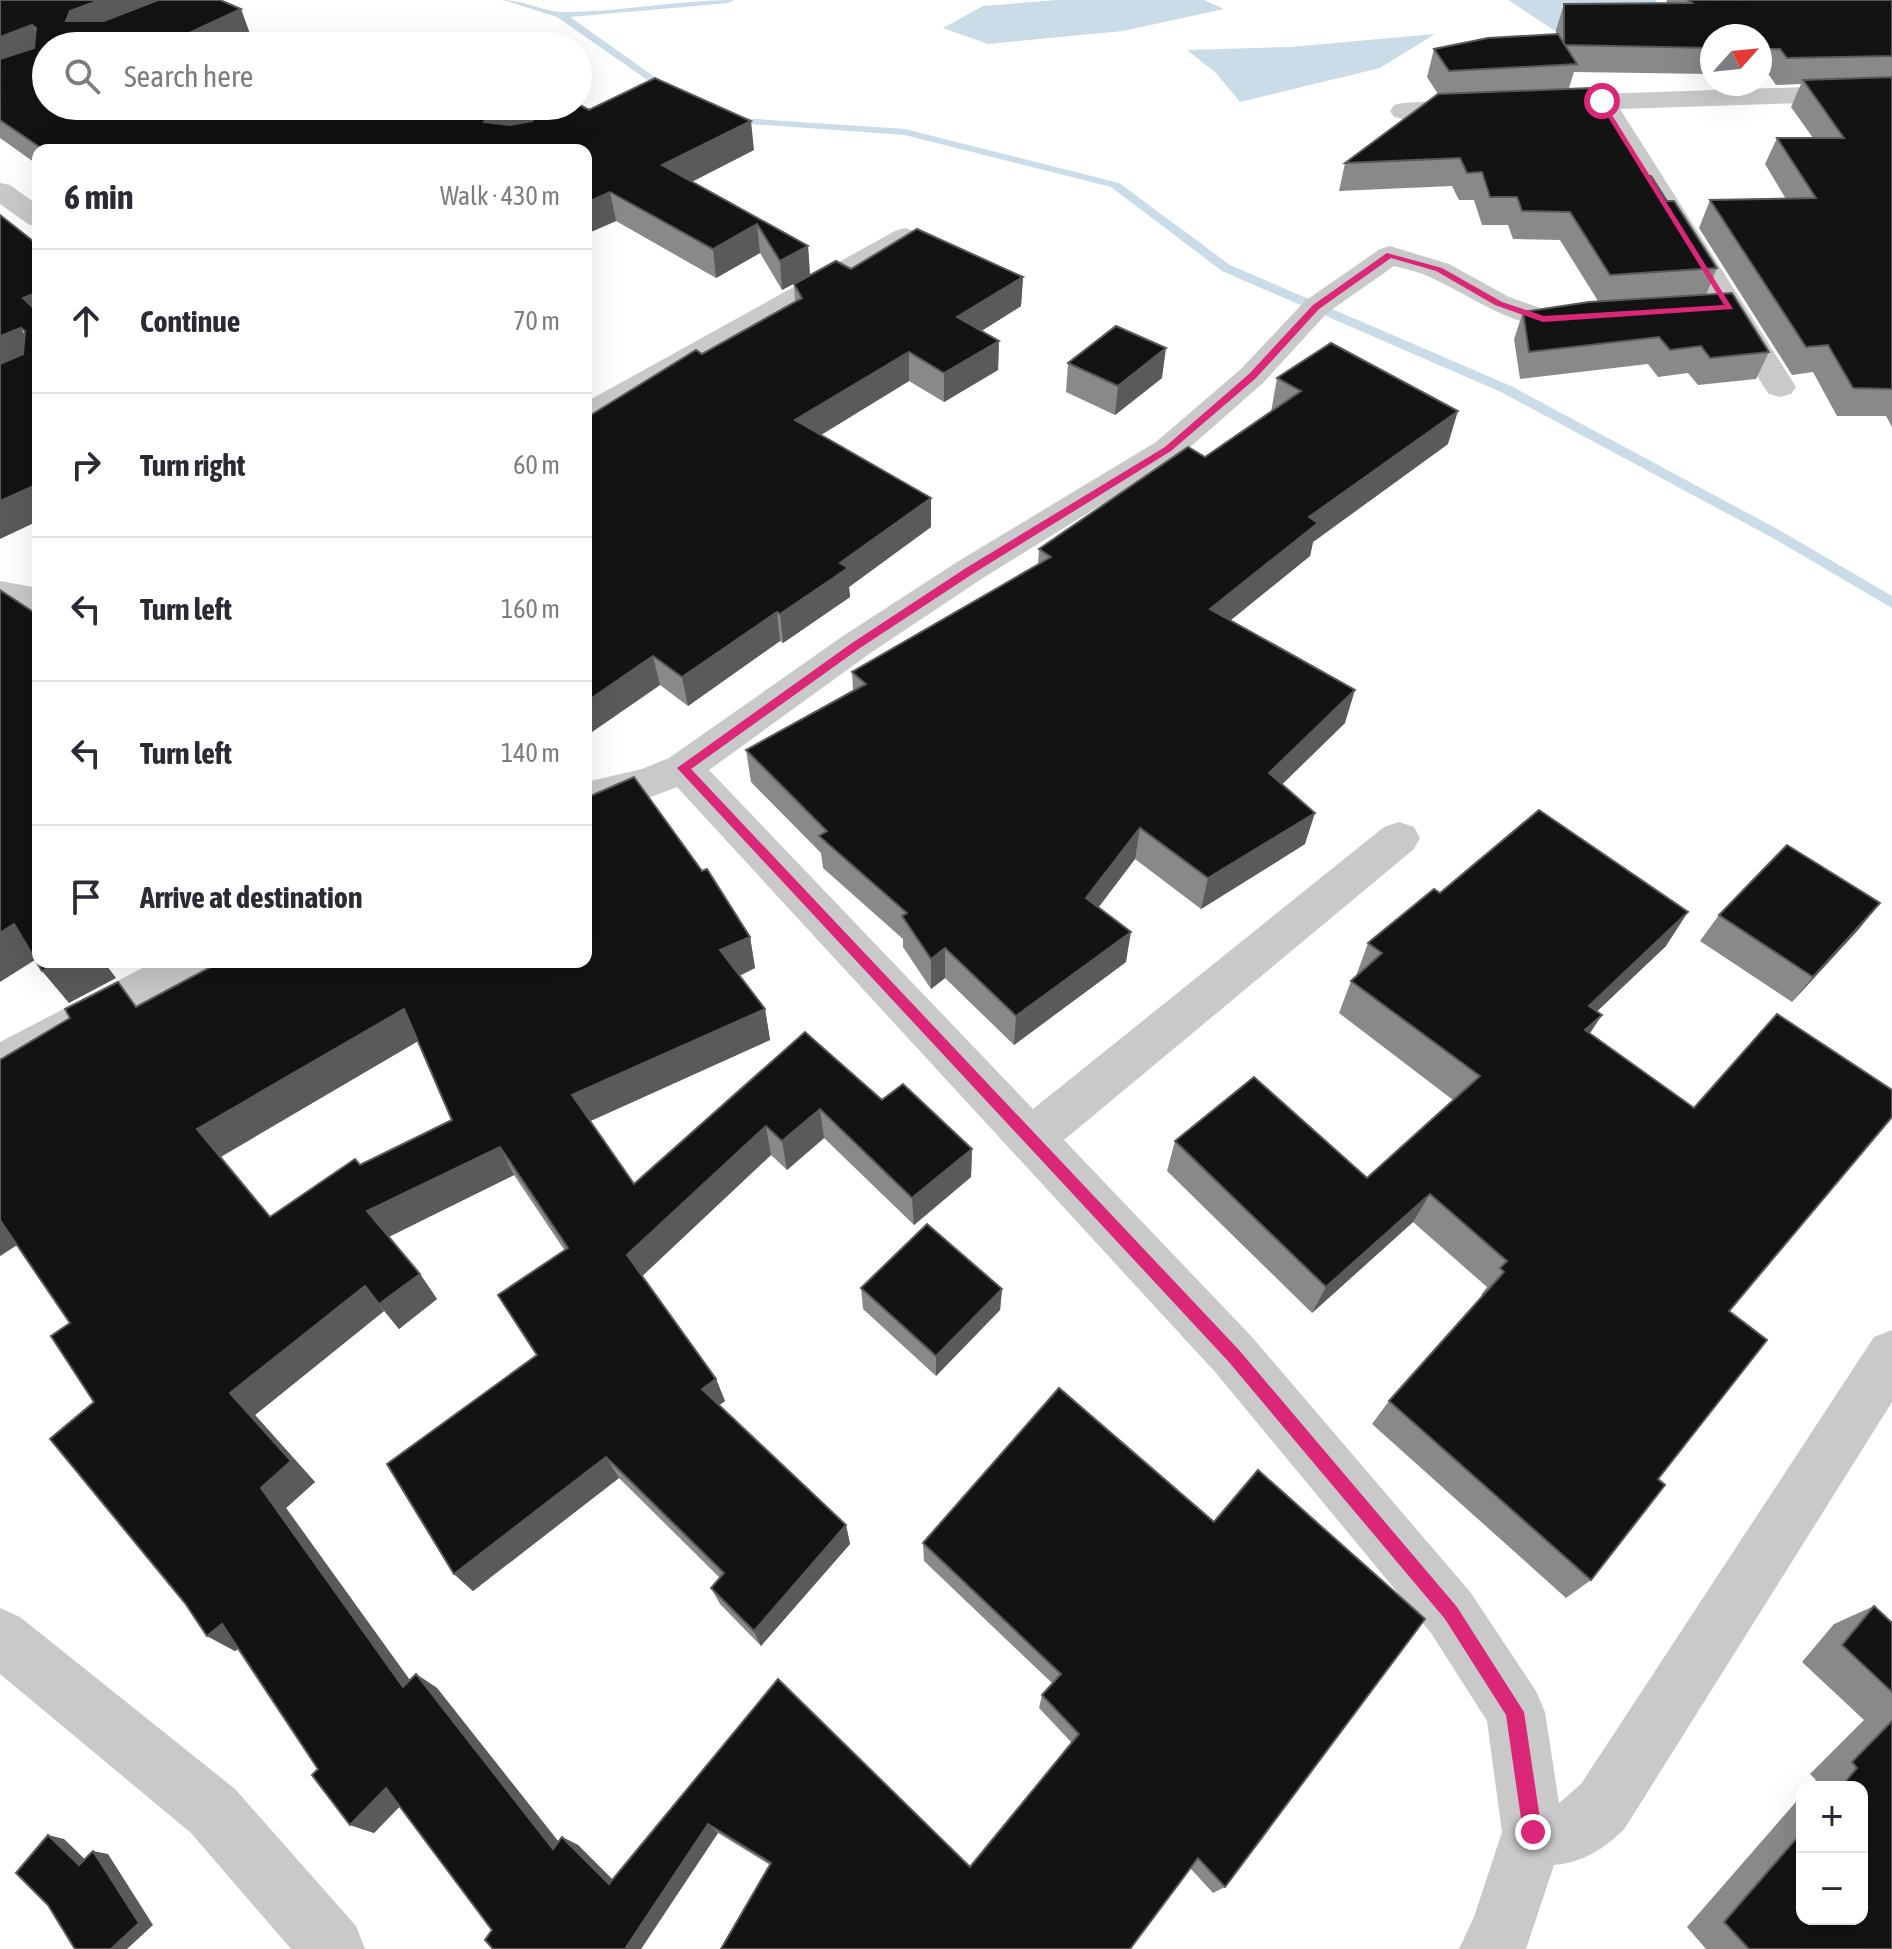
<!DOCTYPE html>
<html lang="en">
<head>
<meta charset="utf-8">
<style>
  :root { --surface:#fff; --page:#f2f2f3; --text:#2b2b33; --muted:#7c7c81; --line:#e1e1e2 }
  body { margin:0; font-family:"Asap Condensed",sans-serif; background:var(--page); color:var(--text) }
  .controls { position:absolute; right:24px; bottom:24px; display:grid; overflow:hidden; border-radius:16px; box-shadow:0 8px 32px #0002 }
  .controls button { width:72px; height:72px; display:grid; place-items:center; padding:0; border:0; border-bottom:2px solid var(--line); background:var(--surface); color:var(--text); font:40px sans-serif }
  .compass { position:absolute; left:1700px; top:24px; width:72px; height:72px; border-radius:50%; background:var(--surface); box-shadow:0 8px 32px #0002; rotate:63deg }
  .stop { position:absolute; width:24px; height:24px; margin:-18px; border:6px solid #db2777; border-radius:50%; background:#fff }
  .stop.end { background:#db2777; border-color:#fff; box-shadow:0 2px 8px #0008 }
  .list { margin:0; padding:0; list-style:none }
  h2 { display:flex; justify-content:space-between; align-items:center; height:104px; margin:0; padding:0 32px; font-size:34px }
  h2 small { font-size:26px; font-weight:400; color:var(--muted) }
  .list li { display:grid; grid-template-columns:52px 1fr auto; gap:24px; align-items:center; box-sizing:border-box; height:144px; padding:0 32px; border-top:2px solid var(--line) }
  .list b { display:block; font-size:30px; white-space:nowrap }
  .list em { font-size:26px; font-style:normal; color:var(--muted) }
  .icon { flex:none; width:44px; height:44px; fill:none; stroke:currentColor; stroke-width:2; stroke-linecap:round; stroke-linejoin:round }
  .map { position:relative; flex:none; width:1892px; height:1949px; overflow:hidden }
  .search { position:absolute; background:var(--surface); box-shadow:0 8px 32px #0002; left:32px; top:32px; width:560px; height:88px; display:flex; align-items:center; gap:20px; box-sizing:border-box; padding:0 28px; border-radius:44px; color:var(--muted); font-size:30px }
  .panel { position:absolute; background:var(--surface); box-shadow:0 8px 32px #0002; left:32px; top:144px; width:560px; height:824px; border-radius:16px }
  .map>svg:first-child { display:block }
</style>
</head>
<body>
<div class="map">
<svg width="1892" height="1949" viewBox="0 0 1892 1949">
  <rect width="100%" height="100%" fill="#fff"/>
  <g fill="#c9dce7">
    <polygon points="1057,0 1204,0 1224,9 1123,31 988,44 943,28 983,6"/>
    <polygon points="1508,0 1655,0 1657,2 1569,40"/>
    <polygon points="1435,34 1380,68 1240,102 1216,73 1187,50 1290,47"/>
  </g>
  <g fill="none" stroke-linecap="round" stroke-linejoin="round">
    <g fill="#c9dce7" fill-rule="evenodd">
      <path d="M 503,0 C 524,0 544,12 564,12 C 621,12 677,0 734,0 L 729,3 L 570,17 L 673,90 L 673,94 L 669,95 L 557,17 Z"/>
      <polygon points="726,117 905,129 1119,183 1230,265 1511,386 1781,531 1892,596 1892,608 1771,537 1501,392 1222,271 1111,187 905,135 722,122 721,120"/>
    </g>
    <g fill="#c9c9c9" fill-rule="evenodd">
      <polygon points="1892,84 1892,100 1620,109 1796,387 1791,394 1780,397 1769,394 1764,387 1594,110 1532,110 1528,104 1532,98 1541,96"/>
      <polygon points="1476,99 1485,101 1489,107 1485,113 1403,119 1394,117 1390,111 1394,105 1403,103"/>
      <polygon points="0,183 10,185 38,205 38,227 28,224 0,204"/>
      <polygon points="905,228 915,231 919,237 915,243 597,422 586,425 586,402 895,231"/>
      <path d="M 1390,246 L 1449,264 L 1509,297 L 1546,310 L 1583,307 L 1594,310 L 1598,316 L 1594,322 C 1525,340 1488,304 1430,277 C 1419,272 1406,269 1394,266 L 1327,313 L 1263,383 L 1180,456 L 983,578 L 869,654 L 709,770 L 1033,1109 L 1384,827 L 1399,822 L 1414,827 L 1420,838 L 1414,849 L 1064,1140 L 1252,1337 L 1471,1593 L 1536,1691 L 1545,1712 L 1559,1803 L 1581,1784 L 1874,1337 L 1892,1330 L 1892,1402 L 1625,1828 C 1606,1848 1582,1863 1554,1865 L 1526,1949 L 1459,1949 L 1474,1917 L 1502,1832 L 1487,1721 L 1431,1633 L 1216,1373 L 677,787 L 651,797 L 586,812 L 586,782 L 642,769 L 669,758 L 843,636 L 957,562 L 1156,442 L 1241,369 L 1305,301 L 1380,249 Z"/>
      <polygon points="0,581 38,588 38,612 0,605"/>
      <polygon points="154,962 216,962 209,975 0,1084 0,1042"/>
      <polygon points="0,1608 20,1617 235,1789 356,1926 365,1949 291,1949 191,1833 0,1674"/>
    </g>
  </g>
  <g fill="#898989" fill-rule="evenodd">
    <polygon points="0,0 241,9 251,37 46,106 578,106 754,150 692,182 808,246 810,275 782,290 760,253 716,278 616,221 586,234 586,150 38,150 38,165 0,138"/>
    <polygon points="1667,0 1892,0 1892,427 1886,416 1837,416 1813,372 1792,375 1699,228 1710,200 1786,199 1765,164 1777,138 1813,138 1791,107 1801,84 1776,85 1769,75 1760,75 1760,36 1712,36 1712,74 1574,72 1569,88 1648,176 1717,268 1706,295 1769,352 1756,379 1698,385 1688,373 1658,377 1648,364 1520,379 1514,339 1523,312 1598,301 1560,240 1513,239 1508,225 1482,225 1474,200 1459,200 1452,186 1339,191 1345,163 1438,94 1427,77 1434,49 1556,34 1556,30 1564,4 1666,3"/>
    <polygon points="851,269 1023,277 1021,306 981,331 999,341 998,370 944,402 909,381 821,435 931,498 931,527 849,587 850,597 783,643 780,641 688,706 660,685 586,736 586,418 795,301 794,284"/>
    <polygon points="1068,363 1162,378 1115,415 1066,392"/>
    <polygon points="1277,378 1448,444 1313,542 1310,556 1230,620 1345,723 1282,784 1305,844 1201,909 1135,859 1098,908 1126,962 1014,1045 945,978 931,989 903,947 903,939 823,868 821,853 751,782 746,750 853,690 852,672 1038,565 1039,549 1205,457 1271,412"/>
    <path d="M 634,777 L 702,871 L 707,869 L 750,937 L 755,968 L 740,976 L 765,1009 L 770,1040 L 590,1121 L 634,1184 L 805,1032 L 882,1100 L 903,1084 L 972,1149 L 971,1177 L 914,1225 L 824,1138 L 787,1170 L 771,1155 L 642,1276 L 716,1379 L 725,1401 L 719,1405 L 846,1525 L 850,1544 L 761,1646 L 720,1604 L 711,1588 L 720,1578 L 619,1478 L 473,1591 L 454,1574 L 387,1464 L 537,1355 L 498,1295 L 565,1251 L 514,1175 L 389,1237 L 420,1274 L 437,1299 L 399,1329 L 384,1311 L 255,1415 L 315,1482 L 286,1508 L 410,1680 L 416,1674 L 437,1688 L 558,1842 L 562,1837 L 578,1845 L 613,1880 L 778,1679 L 970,1867 L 1072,1743 L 1039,1708 L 1042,1695 L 1053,1684 L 924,1561 L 923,1543 L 1059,1388 L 1214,1522 L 1258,1470 L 1425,1619 L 1225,1887 L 1213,1893 L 1190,1868 L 1130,1949 L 721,1949 L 770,1865 L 718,1833 L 641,1949 L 493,1949 L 485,1940 L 492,1930 L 400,1806 L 374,1833 L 350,1825 L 312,1775 L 318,1769 L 238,1649 L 235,1651 L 207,1636 L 185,1603 L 50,1439 L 94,1402 L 51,1336 L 70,1323 L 17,1245 L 0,1256 L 0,1060 L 70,1018 L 65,1009 L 118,982 L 137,1007 L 220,962 L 586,962 L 586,798 ZM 418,1041 L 452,1120 L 360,1165 L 355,1159 L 270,1217 L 221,1157 Z"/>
    <polygon points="1440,893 1666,946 1597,1011 1590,1033 1729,1311 1658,1479 1591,1580 1566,1598 1372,1424 1389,1401 1482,1296 1481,1295 1487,1287 1413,1222 1312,1313 1167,1171 1175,1141 1367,1178 1453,1100 1339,1013 1351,981 1356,976 1368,943"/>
    <polygon points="1880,903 1858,930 1792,1002 1700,941 1719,915"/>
    <polygon points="861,1288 1002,1289 1000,1310 936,1376 863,1309"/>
    <polygon points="1874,1606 1892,1623 1892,1949 1706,1949 1687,1927 1802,1795 1802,1919 1862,1787 1809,1787 1816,1780 1810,1774 1864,1720 1802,1662 1834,1624"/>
  </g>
  <g fill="#5a5a5a">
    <polygon points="100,0 174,0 82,38 66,21 70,11"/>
    <polygon points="241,9 251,37 231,46 178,46 176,39"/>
    <polygon points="32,25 45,53 0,69 0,37"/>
    <polygon points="508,106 528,106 533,127 484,122 490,113"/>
    <polygon points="751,121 754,150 667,194 662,165"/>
    <polygon points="610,192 616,221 586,234 586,203"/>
    <polygon points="757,224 760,253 716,278 713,249"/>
    <polygon points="808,246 810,275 782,290 780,261"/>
    <polygon points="1023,277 1021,306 956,347 957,317"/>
    <polygon points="38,292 38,326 23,298"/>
    <polygon points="21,328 37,357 0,372 0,336"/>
    <polygon points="999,341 998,370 944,402 944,373"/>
    <polygon points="1166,348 1162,378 1115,415 1118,386"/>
    <polygon points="909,352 909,381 798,449 795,420"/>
    <polygon points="1458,411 1448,444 1313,542 1310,556 1204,642 1210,609 1309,517"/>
    <polygon points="38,484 38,521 0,539 0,501"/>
    <polygon points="931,498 931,527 849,587 850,597 783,643 780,614 840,563"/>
    <polygon points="777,612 780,641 688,706 682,677"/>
    <polygon points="653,656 660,685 586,736 586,702"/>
    <polygon points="1355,690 1345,723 1261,805 1269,773"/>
    <polygon points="1315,813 1305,844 1201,909 1208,878"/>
    <polygon points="1140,828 1135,859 1082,929 1086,898"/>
    <polygon points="1880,903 1858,930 1792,1002 1813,977"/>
    <polygon points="1688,912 1666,946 1569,1038 1589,1006"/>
    <polygon points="14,924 38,958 0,982 0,933"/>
    <polygon points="1131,932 1126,962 1014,1045 1016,1016"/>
    <polygon points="750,937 755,968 727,981 720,950"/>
    <polygon points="945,948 945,978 931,989 931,959"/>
    <polygon points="61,962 104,962 116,978 69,1003 42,971"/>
    <polygon points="404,1009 420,1040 220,1157 197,1129"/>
    <polygon points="765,1009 770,1040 584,1124 572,1095"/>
    <polygon points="1602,1015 1581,1047 1585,1030"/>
    <polygon points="820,1109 824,1138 787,1170 782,1141"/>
    <polygon points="766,1126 771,1155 637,1281 627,1255"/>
    <polygon points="500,1147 514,1175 386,1238 367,1211"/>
    <polygon points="972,1149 971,1177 914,1225 912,1198"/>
    <polygon points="1430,1194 1413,1222 1312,1313 1326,1287"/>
    <polygon points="0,1216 26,1239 0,1256"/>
    <polygon points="420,1274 437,1299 399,1329 379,1304"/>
    <polygon points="365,1286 384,1311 255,1415 315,1482 286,1508 424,1700 403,1687 261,1488 230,1393"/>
    <polygon points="1002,1289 1000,1310 936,1376 936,1356"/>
    <polygon points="716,1379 725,1401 711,1411 702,1389"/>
    <polygon points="606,1457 619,1478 473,1591 454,1574"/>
    <polygon points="846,1525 850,1544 761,1646 754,1631"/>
    <polygon points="222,1624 250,1640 235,1651 207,1636"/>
    <polygon points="416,1674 437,1688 570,1856 553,1849"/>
    <polygon points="386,1788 409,1797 374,1833 350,1825"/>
    <polygon points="708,1824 718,1833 641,1949 625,1949"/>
    <polygon points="48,1835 64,1839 94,1868 79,1865"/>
    <polygon points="562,1837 578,1845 623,1890 609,1884"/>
    <polygon points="93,1851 108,1854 153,1925 127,1949 111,1949"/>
  </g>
  <g fill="#131313" stroke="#5a5a5a" stroke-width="2" fill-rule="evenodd">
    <polygon points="0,0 100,0 70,11 66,21 104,21 158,0 220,0 241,9 176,39 189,46 46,46 46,106 508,106 490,113 484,122 510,125 532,121 544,108 542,106 578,106 578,104 589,110 655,78 751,121 662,165 808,246 780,261 757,224 713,249 610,192 586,203 586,150 44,150 0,120 0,59 34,48 36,28 32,25 0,37"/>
    <polygon points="1688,0 1892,0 1892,56 1787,58 1780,49 1760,49 1760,36 1712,36 1712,48 1564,45 1564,4 1692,3"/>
    <polygon points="1558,34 1577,64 1449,71 1434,49 1488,38"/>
    <polygon points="453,40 465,46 438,46"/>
    <polygon points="1892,77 1892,389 1853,388 1828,345 1806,347 1710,200 1816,198 1777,138 1844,138 1803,80"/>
    <polygon points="1591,88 1648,176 1651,176 1667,201 1674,201 1717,268 1610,275 1570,212 1522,211 1517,197 1490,197 1482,172 1467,173 1460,158 1345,163 1438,94"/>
    <polygon points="0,215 38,245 38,292 23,298 38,312 38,484 0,501 0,364 23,354 25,331 21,328 0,336"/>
    <polygon points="917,229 1023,277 957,317 999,341 944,373 909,352 795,420 931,498 840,563 848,568 780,614 777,612 682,677 653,656 586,702 586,418 696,350 702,354 802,298 794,284 836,261 851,269"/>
    <polygon points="1732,293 1769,352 1710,358 1701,346 1670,350 1659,337 1529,352 1523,312 1589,302"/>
    <polygon points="1116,326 1166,348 1118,386 1068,363"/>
    <polygon points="1331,343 1458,411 1309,517 1318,523 1210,609 1355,690 1269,773 1315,813 1208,878 1140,828 1086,898 1131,932 1016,1016 945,948 931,959 902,916 907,913 819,836 827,831 746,750 866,684 852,672 1051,557 1039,549 1188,447 1205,457 1301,391 1277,378"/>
    <polygon points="0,590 38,615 38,962 61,962 42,971 14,924 0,933"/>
    <path d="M 634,777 L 702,871 L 707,869 L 750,937 L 720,950 L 765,1009 L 572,1095 L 634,1184 L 805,1032 L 882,1100 L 903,1084 L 972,1149 L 912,1198 L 820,1109 L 782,1141 L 766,1126 L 627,1255 L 716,1379 L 702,1389 L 846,1525 L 754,1631 L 711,1588 L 724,1573 L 606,1457 L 454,1574 L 387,1464 L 537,1355 L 498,1295 L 568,1248 L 500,1147 L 367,1211 L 420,1274 L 379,1304 L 365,1286 L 230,1393 L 291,1461 L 261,1488 L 403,1687 L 416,1674 L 553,1849 L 562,1837 L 609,1884 L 778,1679 L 970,1867 L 1079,1734 L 1042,1695 L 1061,1674 L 923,1543 L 1059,1388 L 1214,1522 L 1258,1470 L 1425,1619 L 1225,1887 L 1198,1858 L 1130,1949 L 721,1949 L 771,1863 L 708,1824 L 625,1949 L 493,1949 L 485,1940 L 492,1930 L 386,1788 L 350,1825 L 312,1775 L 318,1769 L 222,1624 L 207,1636 L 185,1603 L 50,1439 L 94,1402 L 51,1336 L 70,1323 L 0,1220 L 0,1060 L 70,1018 L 65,1009 L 118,982 L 136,1007 L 220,962 L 586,962 L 586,798 ZM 404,1009 L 452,1120 L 360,1165 L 355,1159 L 270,1217 L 197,1129 Z"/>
    <polygon points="1539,810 1688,912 1589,1006 1602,1015 1585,1030 1694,1108 1777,1014 1892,1090 1892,1117 1729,1311 1767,1340 1658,1479 1665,1485 1591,1580 1389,1401 1504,1272 1500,1268 1507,1261 1430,1194 1326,1287 1175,1141 1254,1077 1367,1178 1480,1076 1351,981 1382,953 1368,943 1434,889 1440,893"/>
    <polygon points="1787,845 1880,903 1813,977 1719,915"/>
    <polygon points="927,1224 1002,1289 936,1356 861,1288"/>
    <polygon points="1874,1606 1892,1623 1892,1692 1842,1645"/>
    <polygon points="1892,1721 1892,1949 1749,1949 1724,1922 1802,1832 1802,1919 1862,1919 1862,1787 1841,1787 1857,1768 1852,1762"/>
    <polygon points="48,1835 79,1865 93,1851 139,1923 111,1949 75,1949 48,1905 16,1873"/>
  </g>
  <polygon fill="#db2777" points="1602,99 1733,309 1543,322 1495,305 1436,271 1391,258 1319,309 1256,378 1171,451 974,573 860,648 691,769 1239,1350 1457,1607 1524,1712 1542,1832 1539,1839 1533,1841 1526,1839 1523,1832 1506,1715 1445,1619 1228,1361 677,768 852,643 966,568 1165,447 1249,374 1313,305 1387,253 1442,268 1502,302 1544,316 1724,305 1598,101"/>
</svg>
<div class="controls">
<button>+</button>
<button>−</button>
</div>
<svg class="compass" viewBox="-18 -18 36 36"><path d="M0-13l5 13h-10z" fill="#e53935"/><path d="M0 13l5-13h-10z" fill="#7c7c81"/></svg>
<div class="stop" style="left:1602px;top:101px"></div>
<div class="stop end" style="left:1533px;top:1832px"></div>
<div class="search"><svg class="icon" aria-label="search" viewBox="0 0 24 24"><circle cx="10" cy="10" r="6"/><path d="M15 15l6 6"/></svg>Search here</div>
<section class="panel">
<h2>6 min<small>Walk · 430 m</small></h2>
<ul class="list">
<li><svg class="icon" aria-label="ahead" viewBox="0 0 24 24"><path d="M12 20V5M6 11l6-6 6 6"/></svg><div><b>Continue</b></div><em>70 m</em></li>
<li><svg class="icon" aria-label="right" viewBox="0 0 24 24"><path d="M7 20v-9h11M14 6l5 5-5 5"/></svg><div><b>Turn right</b></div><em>60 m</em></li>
<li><svg class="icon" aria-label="left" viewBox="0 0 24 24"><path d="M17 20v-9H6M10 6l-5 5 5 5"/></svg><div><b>Turn left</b></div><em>160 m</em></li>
<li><svg class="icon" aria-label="left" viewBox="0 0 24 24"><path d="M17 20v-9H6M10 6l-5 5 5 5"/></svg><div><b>Turn left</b></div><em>140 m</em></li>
<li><svg class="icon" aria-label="arrive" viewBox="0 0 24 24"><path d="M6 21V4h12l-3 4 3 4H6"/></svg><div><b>Arrive at destination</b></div></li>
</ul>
</section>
</div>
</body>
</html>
